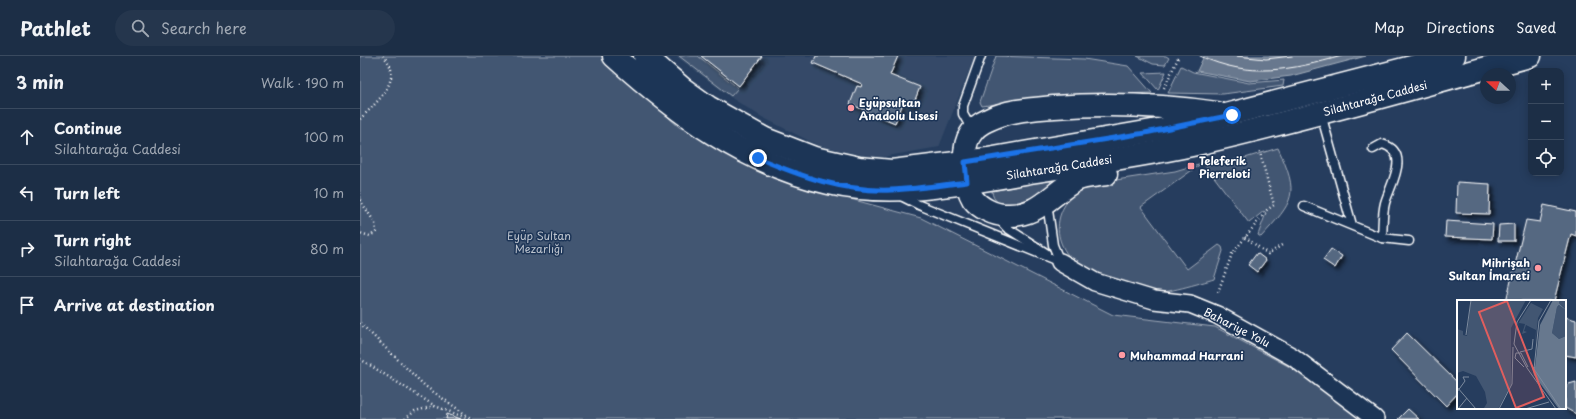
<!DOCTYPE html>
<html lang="en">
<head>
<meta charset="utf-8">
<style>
  :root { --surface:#1c2e46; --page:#25364d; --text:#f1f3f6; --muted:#a0a8b3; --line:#3a4a5f }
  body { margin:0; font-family:"Playpen Sans",sans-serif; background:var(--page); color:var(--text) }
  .controls { position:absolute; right:12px; top:12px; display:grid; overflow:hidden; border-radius:8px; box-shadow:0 2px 10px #0003 }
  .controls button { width:36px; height:36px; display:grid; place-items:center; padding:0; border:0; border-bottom:1px solid var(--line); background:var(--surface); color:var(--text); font:20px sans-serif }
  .compass { position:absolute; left:1120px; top:12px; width:36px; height:36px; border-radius:50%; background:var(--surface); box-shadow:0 2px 10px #0003; rotate:291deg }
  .stop { position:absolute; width:12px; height:12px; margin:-9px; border:3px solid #1a73e8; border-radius:50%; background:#fff }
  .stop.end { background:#1a73e8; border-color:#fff; box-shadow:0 1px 4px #0008 }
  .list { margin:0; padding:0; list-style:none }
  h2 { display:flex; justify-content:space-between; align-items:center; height:52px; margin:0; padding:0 16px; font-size:17px }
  h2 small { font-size:13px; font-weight:400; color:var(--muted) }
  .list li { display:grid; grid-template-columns:26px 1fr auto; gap:12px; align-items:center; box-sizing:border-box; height:56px; padding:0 16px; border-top:1px solid var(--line) }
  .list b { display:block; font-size:15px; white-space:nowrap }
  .list p { margin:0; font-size:13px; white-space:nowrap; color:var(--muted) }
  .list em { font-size:13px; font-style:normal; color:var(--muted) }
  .icon { flex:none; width:22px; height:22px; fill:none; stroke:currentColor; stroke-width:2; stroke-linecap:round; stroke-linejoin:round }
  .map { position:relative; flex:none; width:1216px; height:363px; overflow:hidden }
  header { display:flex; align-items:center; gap:24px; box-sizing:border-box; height:56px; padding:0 20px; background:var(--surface); border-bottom:1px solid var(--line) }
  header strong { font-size:19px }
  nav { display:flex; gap:22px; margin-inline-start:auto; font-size:14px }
  .search { width:280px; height:36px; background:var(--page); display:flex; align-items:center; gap:10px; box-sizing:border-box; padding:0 14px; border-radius:22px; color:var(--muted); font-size:15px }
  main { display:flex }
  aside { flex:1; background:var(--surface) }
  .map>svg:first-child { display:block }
</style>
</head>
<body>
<header>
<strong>Pathlet</strong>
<div class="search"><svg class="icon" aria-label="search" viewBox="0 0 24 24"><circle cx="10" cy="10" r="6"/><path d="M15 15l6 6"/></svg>Search here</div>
<nav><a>Map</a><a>Directions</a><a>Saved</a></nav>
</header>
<main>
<aside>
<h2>3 min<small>Walk · 190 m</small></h2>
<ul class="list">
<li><svg class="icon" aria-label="ahead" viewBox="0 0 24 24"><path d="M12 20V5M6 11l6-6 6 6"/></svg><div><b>Continue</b><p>Silahtarağa Caddesi</p></div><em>100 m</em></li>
<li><svg class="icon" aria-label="left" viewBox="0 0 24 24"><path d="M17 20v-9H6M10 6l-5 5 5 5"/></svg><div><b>Turn left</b></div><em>10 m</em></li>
<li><svg class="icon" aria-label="right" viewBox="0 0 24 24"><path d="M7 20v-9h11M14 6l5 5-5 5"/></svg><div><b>Turn right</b><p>Silahtarağa Caddesi</p></div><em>80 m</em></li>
<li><svg class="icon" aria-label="arrive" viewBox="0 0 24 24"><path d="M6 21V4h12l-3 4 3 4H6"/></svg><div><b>Arrive at destination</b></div></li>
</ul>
</aside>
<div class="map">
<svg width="1216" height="363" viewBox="0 0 1216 363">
  <defs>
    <filter id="shadow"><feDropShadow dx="3.5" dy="3.5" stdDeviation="2" flood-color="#0009"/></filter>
  </defs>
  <rect width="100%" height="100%" fill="#263d5e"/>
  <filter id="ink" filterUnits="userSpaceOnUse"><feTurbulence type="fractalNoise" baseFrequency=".025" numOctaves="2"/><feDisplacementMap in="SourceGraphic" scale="8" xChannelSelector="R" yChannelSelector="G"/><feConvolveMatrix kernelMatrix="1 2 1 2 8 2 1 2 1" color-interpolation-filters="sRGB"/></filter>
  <g filter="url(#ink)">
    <polygon fill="#344a68" points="316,0 615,0 579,91 516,102 459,90 402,61 373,43"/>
    <g fill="#425672" stroke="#a0aab8">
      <polygon points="0,0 241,0 319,71 386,104 457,134 561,162 753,259 855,271 941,317 1003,363 0,363"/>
      <polygon points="319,0 338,0 378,32 371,40"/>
      <polygon points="636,0 724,3 768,10 792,37 690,40 622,50 620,46"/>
      <polygon points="777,0 806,0 809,2 805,9 793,8"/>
      <polygon points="821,10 833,16 889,27 924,24 923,30 863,38 808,37"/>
      <polygon points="806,16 798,34 783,17"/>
      <path d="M 918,92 C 940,139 934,145 901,181 L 898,179 L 906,157 L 904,155 L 889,167 L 845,109 L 885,102 Z"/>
      <path d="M 842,107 L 781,151 L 827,213 L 859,189 L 862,191 L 863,195 L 854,223 C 841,227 803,238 792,237 C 776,235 730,218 718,209 C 686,184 695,143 730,128 L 815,115 Z"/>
      <path d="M 690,124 L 691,128 C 686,132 682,137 677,140 C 664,149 633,156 632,135 Z"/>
    </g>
    <polygon fill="#67788e" stroke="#a4aebb" points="844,0 1006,0 931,20 890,25 837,15"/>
    <g fill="#556781" stroke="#fff" filter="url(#shadow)">
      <polygon points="341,0 402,0 379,30"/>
      <polygon points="456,0 538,0 530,19 560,31 553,49 539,43 537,48 542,50 535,67 490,48 497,30 501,31 502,28 453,7"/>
      <polygon points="1097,126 1130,128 1129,158 1096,157"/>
      <polygon points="1184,149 1216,156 1216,180 1211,178 1194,245 1146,245 1166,164 1180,166"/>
      <polygon points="1086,165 1133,168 1132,183 1085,181"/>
      <polygon points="1154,168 1154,185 1138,185 1139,169"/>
      <polygon points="971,193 982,200 975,212 963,204"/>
      <polygon points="897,197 906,204 897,216 888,209"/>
      <polygon points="1205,261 1216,264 1216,301 1205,299"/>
      <polygon points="1047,277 1098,327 1098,337 1086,350 1031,294"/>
      <polygon points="1216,326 1216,358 1205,352 1205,333 1209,328"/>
      <polygon points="1048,353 1059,363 1038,363"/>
      <polygon points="87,358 101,363 86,363"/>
    </g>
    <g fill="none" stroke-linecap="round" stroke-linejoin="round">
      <defs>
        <g id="lane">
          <polyline points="961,58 992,169"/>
          <polyline points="612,74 603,58 603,50 621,0"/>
          <path d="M 1013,93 L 1022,88 C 1052,96 1030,129 1025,147 C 1022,158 1023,171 1022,182"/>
          <polyline points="539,139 559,149 700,206"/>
          <polyline points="687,147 693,189 700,206"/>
          <polyline points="944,150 1022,182 1049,185"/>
          <polyline points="638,162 647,172 686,197"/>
        </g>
        <polyline id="street" points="700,206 735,226 794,244 830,248 857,259 933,301 1015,363"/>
        <g id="primary">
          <path d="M 254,0 C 317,57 384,108 469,127 C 537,143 609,126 677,115 C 733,106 790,99 845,86 C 954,61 1062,29 1170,0"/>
          <polyline points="285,0 323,33 348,51 405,83 454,102 499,112 532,115 628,103 827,69 1094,0"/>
          <path d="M 746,118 C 737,120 724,120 716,124 C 690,138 679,161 645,159 C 634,159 620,152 613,143 C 605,130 601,92 610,79 C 614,72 621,67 628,64 C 648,54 672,53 694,51 C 748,47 802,49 857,57"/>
        </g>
      </defs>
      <use href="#lane" stroke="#fff" stroke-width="11"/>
      <use href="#street" stroke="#fff" stroke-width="20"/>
      <use href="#primary" stroke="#fff" stroke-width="25"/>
      <g stroke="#fff" stroke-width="2.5" stroke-dasharray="1 3" stroke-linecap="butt">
        <polyline points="804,32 819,0"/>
        <path d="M 0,63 C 16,47 46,22 23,0"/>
        <polyline points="0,144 15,167 16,176 10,180 0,177"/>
        <polyline points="885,181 908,198 922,189"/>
        <polyline points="858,236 872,198 907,154 914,149 899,93"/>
        <polyline points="0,267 65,330 112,363"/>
        <polyline points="0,303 75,350 109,363"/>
        <polyline points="45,363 55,355 75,350"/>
      </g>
      <use href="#lane" stroke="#1d3557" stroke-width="8"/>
      <use href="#street" stroke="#1d3557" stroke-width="17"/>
      <use href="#primary" stroke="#1d3557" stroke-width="22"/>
      <g stroke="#fff" stroke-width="1">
        <path d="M 840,0 C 890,23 931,14 982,0"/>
        <polyline points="876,0 906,3 932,0"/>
      </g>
    </g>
  </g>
  <g fill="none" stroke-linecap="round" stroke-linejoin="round" filter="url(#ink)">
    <path stroke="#1a73e8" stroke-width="5" d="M 398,102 C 440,120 484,136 531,134 C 557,133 582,129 607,126 L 605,106 L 785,77 L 872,59"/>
  </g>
  <g fill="#ff9aa2" stroke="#1d3557" stroke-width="1.5">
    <circle cx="491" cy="52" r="4"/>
    <rect x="827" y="106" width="8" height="8" rx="2"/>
    <circle cx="1178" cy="212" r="4"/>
    <circle cx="762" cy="299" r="4"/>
  </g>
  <g text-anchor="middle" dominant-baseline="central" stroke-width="3" stroke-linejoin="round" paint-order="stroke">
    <g font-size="11" fill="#fff" stroke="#1d3557">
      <text transform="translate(1015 42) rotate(-15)">Silahtarağa Caddesi</text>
      <text transform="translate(699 111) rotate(-9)">Silahtarağa Caddesi</text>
      <text transform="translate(877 271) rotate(27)">Bahariye Yolu</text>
    </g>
    <g font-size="11" font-weight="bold" fill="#fff" stroke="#1d3557" text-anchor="start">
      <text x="499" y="46">Eyüpsultan<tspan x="499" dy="13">Anadolu Lisesi</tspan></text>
      <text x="839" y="104">Teleferik<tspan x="839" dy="13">Pierreloti</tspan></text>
      <text x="1170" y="206" text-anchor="end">Mihrişah<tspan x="1170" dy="13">Sultan İmareti</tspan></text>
      <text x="770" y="299">Muhammad Harrani</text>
    </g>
    <g font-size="11" fill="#bdc4ce" stroke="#1d3557">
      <text x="179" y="179">Eyüp Sultan<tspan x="179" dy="13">Mezarlığı</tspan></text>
    </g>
  </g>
  <g transform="translate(1097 244)">
    <rect width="109" height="109" fill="#263d5e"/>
    <path d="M 14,0 L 69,0 L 54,28 L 54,85 L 41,109 L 27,108 L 30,103 L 28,92 L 19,76 L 6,71 L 0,73 L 0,29 L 6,31 L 6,35 L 10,36 ZM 103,0 L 109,0 L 109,36 L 102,39 L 95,33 L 100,7 L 103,5 L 108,8 L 102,3 ZM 74,3 L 86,9 L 81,18 L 78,46 L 79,30 L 69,25 L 67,31 L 70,32 L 65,34 L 68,24 L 62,23 L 59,32 L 62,22 Z" fill="#425672"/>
    <path d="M 96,0 L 103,0 L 102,3 L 109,10 L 102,5 L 100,7 L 95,33 L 102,39 L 109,36 L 109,109 L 102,109 L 77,75 L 75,67 L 78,67 L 83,25 Z" fill="#67788e"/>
    <path fill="none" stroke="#7d8b9e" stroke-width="1" d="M 74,0 L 60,22 L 57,44 L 70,68 L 99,109M 94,0 L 82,21 L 77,69 L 104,109M 9,35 L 14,0M 63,52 L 75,49 L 76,39M 59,53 L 64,53 L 71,67M 59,53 L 58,58 L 67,67M 0,87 L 19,109M 0,92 L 8,81 L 6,77 L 12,77M 1,109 L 10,98M 42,109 L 55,84 L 56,47M 68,109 L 92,102"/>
    <path fill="#e05e5e" fill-opacity="0.15" stroke="#e05e5e" stroke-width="2" d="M 50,1 L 87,97 L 59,108 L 22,12 Z"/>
    <rect width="109" height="109" fill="none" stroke="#fff" stroke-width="2"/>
  </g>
</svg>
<div class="controls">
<button>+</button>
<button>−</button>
<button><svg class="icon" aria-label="locate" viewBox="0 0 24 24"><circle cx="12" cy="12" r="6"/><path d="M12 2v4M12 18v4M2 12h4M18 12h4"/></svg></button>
</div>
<svg class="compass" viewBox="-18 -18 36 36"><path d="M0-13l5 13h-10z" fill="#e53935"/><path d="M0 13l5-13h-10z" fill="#a0a8b3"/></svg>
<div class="stop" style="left:872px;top:59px"></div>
<div class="stop end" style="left:398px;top:102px"></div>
</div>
</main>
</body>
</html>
